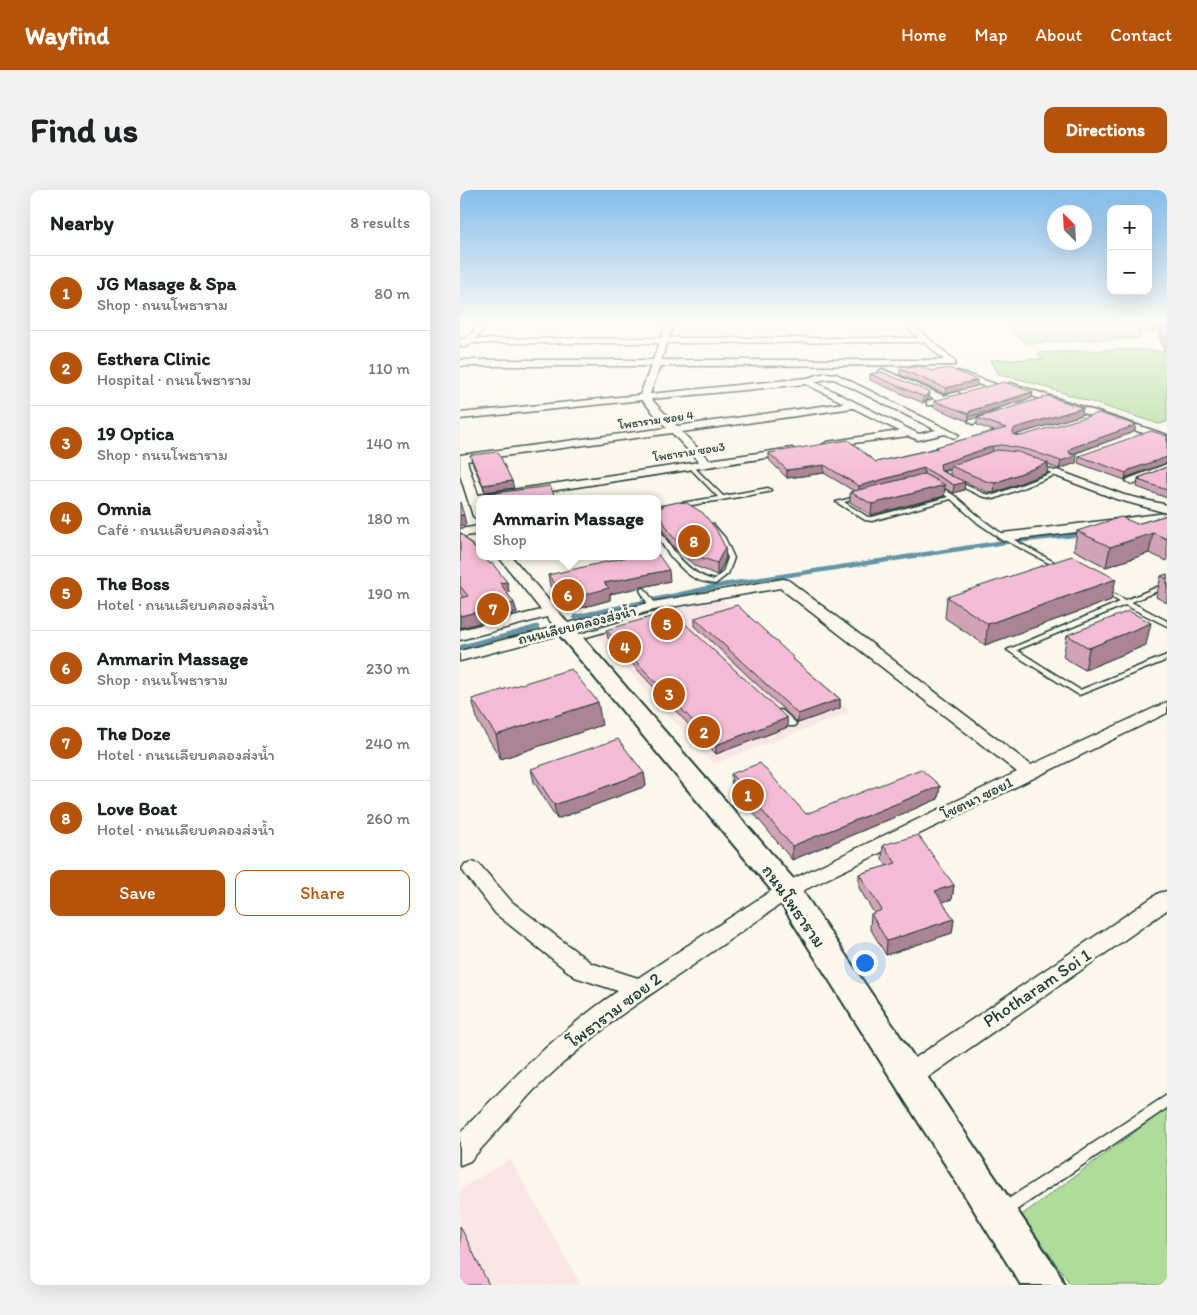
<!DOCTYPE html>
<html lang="en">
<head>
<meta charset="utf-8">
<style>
  :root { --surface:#fff; --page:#f2f2f2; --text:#202124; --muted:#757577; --line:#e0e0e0; --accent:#b45309 }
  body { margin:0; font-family:Itim,"Playpen Sans Thai",sans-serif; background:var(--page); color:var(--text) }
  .controls { position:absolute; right:15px; top:15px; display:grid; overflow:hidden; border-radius:10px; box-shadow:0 5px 20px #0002 }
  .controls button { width:45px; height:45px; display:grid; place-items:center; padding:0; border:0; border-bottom:1px solid var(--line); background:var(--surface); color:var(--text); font:25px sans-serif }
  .compass { position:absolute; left:587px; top:15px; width:45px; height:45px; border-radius:50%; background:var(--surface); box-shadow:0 5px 20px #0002; rotate:336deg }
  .you { position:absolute; left:404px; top:772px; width:18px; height:18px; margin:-12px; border:4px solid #fff; border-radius:50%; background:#1a73e8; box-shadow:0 0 0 8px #1a73e833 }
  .badge { display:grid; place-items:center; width:32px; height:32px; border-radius:50%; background:var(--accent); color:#fff; font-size:16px; font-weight:700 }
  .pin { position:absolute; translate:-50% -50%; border:2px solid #fff; box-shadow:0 1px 5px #0006 }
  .popup { position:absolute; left:16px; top:305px; width:185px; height:65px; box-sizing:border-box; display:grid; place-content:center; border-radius:10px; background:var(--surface); filter:drop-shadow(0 1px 4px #0005); font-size:16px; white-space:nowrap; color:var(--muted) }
  .popup b { font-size:19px; color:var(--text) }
  .popup::after { content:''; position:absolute; left:50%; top:100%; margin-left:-10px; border:10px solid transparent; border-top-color:var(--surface) }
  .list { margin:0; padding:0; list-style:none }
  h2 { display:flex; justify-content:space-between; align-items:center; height:65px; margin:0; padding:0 20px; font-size:21px }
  h2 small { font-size:16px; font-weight:400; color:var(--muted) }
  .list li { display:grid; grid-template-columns:32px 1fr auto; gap:15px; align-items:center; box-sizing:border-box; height:75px; padding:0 20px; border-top:1px solid var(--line) }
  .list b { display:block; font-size:19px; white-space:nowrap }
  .list p { margin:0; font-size:16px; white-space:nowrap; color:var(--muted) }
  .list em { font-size:16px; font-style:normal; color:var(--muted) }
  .actions { display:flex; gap:10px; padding:15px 20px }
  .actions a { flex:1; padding:11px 0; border:1px solid var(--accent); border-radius:10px; text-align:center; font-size:18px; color:var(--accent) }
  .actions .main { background:var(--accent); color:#fff }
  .map { position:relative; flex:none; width:707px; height:1095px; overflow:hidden; border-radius:10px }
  header { display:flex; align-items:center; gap:30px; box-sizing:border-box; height:70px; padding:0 25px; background:var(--accent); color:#fff }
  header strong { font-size:24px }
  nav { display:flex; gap:28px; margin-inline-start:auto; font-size:18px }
  .intro { display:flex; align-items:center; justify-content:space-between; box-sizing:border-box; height:120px; padding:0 30px }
  h1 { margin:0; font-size:35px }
  .button { padding:12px 22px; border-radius:10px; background:var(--accent); color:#fff; font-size:18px; font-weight:700 }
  main { display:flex; gap:30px; padding:0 30px }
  aside { flex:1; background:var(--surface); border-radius:10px; box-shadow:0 5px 20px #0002 }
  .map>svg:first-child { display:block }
</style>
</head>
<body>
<header>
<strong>Wayfind</strong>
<nav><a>Home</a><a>Map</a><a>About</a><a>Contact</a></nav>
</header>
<div class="intro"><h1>Find us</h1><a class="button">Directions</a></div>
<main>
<aside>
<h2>Nearby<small>8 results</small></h2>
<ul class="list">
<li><span class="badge">1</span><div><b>JG Masage &amp; Spa</b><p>Shop · ถนนโพธาราม</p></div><em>80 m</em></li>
<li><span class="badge">2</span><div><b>Esthera Clinic</b><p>Hospital · ถนนโพธาราม</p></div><em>110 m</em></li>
<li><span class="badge">3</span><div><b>19 Optica</b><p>Shop · ถนนโพธาราม</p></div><em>140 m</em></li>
<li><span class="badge">4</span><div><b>Omnia</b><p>Café · ถนนเลียบคลองส่งน้ำ</p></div><em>180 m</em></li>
<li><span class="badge">5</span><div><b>The Boss</b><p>Hotel · ถนนเลียบคลองส่งน้ำ</p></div><em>190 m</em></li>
<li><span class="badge">6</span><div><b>Ammarin Massage</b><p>Shop · ถนนโพธาราม</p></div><em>230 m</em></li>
<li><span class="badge">7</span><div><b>The Doze</b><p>Hotel · ถนนเลียบคลองส่งน้ำ</p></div><em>240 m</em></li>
<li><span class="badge">8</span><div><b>Love Boat</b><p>Hotel · ถนนเลียบคลองส่งน้ำ</p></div><em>260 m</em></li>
</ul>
<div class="actions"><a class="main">Save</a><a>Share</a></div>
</aside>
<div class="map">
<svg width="707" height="1095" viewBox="0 0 707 1095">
  <rect width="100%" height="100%" fill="#fbf7ec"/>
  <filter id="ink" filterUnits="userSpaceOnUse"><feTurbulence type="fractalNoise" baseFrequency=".02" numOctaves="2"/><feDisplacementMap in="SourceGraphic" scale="10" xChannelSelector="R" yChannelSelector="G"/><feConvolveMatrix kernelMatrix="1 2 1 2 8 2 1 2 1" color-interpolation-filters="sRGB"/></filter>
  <g filter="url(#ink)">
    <g fill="#f9e6e5">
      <polygon points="259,407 339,478 391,522 253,574 131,439"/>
      <polygon points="50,969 121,1095 0,1095 0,999"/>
    </g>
    <g fill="#afdc9a" stroke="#678c67">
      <polygon points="565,132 707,132 707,140 679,144 681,148 566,153 542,134"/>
      <polygon points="672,159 707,162 707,232 699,234 566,191 539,185 531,170 584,169 577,163"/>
      <polygon points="707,918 707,1095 611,1095 562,1025"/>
    </g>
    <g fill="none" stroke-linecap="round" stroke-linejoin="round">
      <g stroke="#6494a7" stroke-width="4.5">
        <polyline points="115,427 263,395 545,352 623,344"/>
        <polyline points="27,451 77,437"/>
      </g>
      <polyline stroke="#6494a7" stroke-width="5.5" points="0,458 32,449"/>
      <defs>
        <g id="service">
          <path d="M 535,264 L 561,268 L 600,283 L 534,309 L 521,306 L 481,287 L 481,283 ZM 536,268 L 557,270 L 592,283 L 534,305 L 525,304 L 486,286 L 486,285 Z"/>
          <polygon points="231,274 263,306 308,298 311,300 308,302 197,321 197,317 258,307 229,277 228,276"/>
          <polygon points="475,294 495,306 523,330 538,341 605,378 602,380 600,379 534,344 518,333 491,309 412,331 405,330 376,312 403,305 403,307 384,312 408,327 412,327 488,307 473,297 473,295"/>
          <path d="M 249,334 L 253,334 L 265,348 L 274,368 L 268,384 L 255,394 C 249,393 242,392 236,389 C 222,382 196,353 197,338 L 199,339 C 213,360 227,384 254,390 L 263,382 L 268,368 L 259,349 L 249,336 Z"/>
          <polygon points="707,393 707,397 671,412 707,431 707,436 665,415 557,460 620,500 707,465 707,470 619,505 547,460 660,412 640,401 640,399 644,399 666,410"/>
          <polygon points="183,398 185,399 197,416 196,418 190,418 180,400"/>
          <polygon points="208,422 211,422 211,426 195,427 113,451 109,449 110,447 191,423"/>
          <polygon points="320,520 323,521 335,532 336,534 335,536 329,536 317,525 316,523 317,521"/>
          <polygon points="707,905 707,918 549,1025 544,1027 539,1025 537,1020 539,1015"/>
        </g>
        <g id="minor">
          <path d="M 22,132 L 30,132 L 15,149 L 201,148 L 207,132 L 215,132 L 209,148 L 458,148 L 442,132 L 450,132 L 495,171 L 495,175 L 200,176 L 190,204 L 347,188 L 366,183 L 376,184 L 499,245 L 494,248 L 485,244 L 458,250 L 448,246 L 363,257 L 362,255 L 367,252 L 439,241 L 393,218 L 222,242 L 249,270 L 332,258 L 337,261 L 332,264 L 38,309 L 19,309 L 19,330 L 13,326 L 0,285 L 0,265 L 207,238 L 182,210 L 0,229 L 0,223 L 180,205 L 191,176 L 0,176 L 0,170 L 193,170 L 199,153 L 10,153 L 7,157 L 1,157 L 0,149 L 6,149 ZM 464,152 L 484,170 L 201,170 L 207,153 ZM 366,189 L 374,189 L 476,240 L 459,244 L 355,192 ZM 346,194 L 384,213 L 217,236 L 191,209 ZM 212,243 L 239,272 L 18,305 L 7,271 Z"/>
          <polygon points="422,179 484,206 497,202 502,205 473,215 467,215 467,211 475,209 419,184 418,182"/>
          <polygon points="498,181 535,194 536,196 532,199 495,186 495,182"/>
          <polygon points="551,193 707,245 707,251 548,198 548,194"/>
          <polygon points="539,220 542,221 542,225 513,234 508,231"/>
          <polygon points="707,274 707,281 676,293 672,294 666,291 668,289"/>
          <polygon points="597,280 664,305 707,315 707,323 656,309 593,285 591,283"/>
          <polygon points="707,323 707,331 543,351 537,347 543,343"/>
          <polygon points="19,336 19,344 0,347 0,339"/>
          <path d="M 38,366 L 51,366 L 108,433 L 193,412 L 323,389 L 328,390 L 571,575 L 707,512 L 707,523 L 334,705 L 158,827 L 103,873 L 73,901 L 10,971 L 0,975 L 0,943 C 49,891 99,841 158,801 L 115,787 L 36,724 L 5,684 L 2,679 L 5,674 L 12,672 L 19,674 L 52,712 L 131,773 L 178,788 L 320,695 L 557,582 L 320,398 L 194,420 L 0,471 L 0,461 L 95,437 L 87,427 L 0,450 L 0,440 L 81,420 Z"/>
          <polygon points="707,701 707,720 457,895 448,898 439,895 435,887 439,879 699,703"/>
        </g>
        <polygon id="tertiary" points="104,432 111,434 337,693 598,1081 604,1095 561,1095 317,707 97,442 94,438 97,434"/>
      </defs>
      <use href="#service" stroke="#1f3d34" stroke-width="3"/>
      <use href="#minor" stroke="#1f3d34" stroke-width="3"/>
      <use href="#tertiary" stroke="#1f3d34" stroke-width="4"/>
      <use href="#service" fill="#fbf7ec" fill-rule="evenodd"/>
      <use href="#minor" fill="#fbf7ec" fill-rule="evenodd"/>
      <use href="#tertiary" fill="#fbf7ec" fill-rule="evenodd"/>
    </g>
    <g fill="#d2a3b7" stroke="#1f3d34" fill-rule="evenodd">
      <polygon points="700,135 707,135 707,160 704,160 698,143"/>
      <polygon points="440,179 471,181 517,196 485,204 440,185"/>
      <polygon points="410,184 470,202 469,208 463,213 410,190"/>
      <polygon points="572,208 509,227 508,231 473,217 474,211"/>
      <path d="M 622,225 L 555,245 L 561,246 L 676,235 L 674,242 L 611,265 L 616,273 L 599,279 L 588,275 L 587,283 L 534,303 L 527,302 L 505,292 L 504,300 L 493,303 L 484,298 L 484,306 L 411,325 L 390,312 L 390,302 L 394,301 L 364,283 L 327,288 L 309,270 L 309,263 L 416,272 L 476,258 L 476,257 L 534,241 L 517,235 L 517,228 ZM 490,278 L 490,285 L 481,281 Z"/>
      <polygon points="707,246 707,273 667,287 665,290 618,273 619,266"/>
      <polygon points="10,265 54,298 25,302 12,272"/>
      <polygon points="707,277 707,308 677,297 678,288"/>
      <polygon points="197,321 266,368 259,383 257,385 235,376 213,357 198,332"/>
      <polygon points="707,325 707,371 689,363 646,377 614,360 617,341 677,334"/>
      <polygon points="0,342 47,392 49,402 47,403 54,413 57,423 0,438 0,408 3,408 0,403"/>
      <polygon points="707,384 707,413 696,407 701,386"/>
      <polygon points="88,385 210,391 150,404 150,410 110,421 90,396"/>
      <polygon points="487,407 651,410 525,455 485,428"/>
      <polygon points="235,428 334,470 380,509 380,518 338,533 235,436"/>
      <polygon points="146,440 328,537 256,564 148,448"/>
      <polygon points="607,445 686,455 625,480 603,467"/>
      <polygon points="12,509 142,535 41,569 18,532"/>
      <polygon points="71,579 184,583 186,596 97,629 74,592"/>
      <polygon points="271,584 346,624 480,596 478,609 332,670 272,597"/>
      <polygon points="423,655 494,695 492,709 482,712 494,729 492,743 426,765 410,738 411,724 414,723 399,698 399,684 427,676 422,669"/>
    </g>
    <g fill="#ab8495" stroke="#1f3d34">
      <polygon points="517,190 517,196 485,204 486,198"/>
      <polygon points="470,202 469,208 463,213 464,207"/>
      <polygon points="573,202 572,208 509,227 508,231 509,224 510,221"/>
      <polygon points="623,218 622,225 554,245 553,241 555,238"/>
      <polygon points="676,235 674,242 609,265 609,261 611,258"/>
      <polygon points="533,256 532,263 491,276 490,278 479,282 480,274"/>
      <polygon points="617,265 616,273 599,279 601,271"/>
      <polygon points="707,267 707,273 667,287 665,290 666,283 669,280"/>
      <polygon points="588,273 587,283 534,303 535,293"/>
      <polygon points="364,275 364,283 327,288 327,280"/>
      <polygon points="464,278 464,286 399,304 399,296"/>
      <polygon points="52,291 54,298 25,302 23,295"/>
      <polygon points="505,292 504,300 493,303 494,295"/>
      <polygon points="485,295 484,306 411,325 412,314"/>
      <polygon points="0,325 4,325 6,335 0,336"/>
      <polygon points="693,343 689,363 646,377 650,357"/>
      <polygon points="265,357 266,368 259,383 257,385 257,373"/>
      <polygon points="209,380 210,391 150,404 150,410 110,421 108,409 144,393"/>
      <polygon points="656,389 651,410 525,455 528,434"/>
      <polygon points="47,392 49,402 43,404 40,393"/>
      <polygon points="54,413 57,423 0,438 0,426"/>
      <polygon points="691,433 686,455 625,480 629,458"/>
      <polygon points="380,509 380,518 338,533 338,524"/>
      <polygon points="138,512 142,535 41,569 36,545"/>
      <polygon points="327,528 328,537 256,564 256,555"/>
      <polygon points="184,583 186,596 97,629 94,615"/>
      <polygon points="480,596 478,609 332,670 332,656"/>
      <polygon points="494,695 492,709 473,715 475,701"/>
      <polygon points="494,729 492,743 426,765 427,751"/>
    </g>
    <g fill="#f4bdd5" stroke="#1f3d34">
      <polygon points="700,135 707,135 707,152 706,152"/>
      <polygon points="460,176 471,181 489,178 517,190 486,198 440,179"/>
      <polygon points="422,182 470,202 464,207 410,184"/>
      <polygon points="544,192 573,202 510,221 509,224 474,211"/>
      <polygon points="588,206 623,218 555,238 553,241 554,245 561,246 639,223 676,235 611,258 609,261 610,264 617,265 601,271 569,260 542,255 533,256 480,274 481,281 505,292 494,295 464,278 399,296 364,275 327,280 309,263 388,250 416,272 478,258 476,257 546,238 517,228"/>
      <polygon points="691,241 707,246 707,267 669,280 666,283 619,266"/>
      <polygon points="537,260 558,262 588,273 535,293 528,292 491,276"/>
      <polygon points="38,262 52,291 23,295 10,265"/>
      <polygon points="707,277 707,300 678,290 681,289 678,288"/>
      <polygon points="464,284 485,295 412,314 390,302"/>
      <polygon points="90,296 96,309 29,309 27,304"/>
      <polygon points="0,312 4,325 0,325"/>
      <polygon points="218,312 227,313 243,323 256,339 265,357 257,373 234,365 212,346 197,321 205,315"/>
      <polygon points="707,325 707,349 693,343 650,357 617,341 661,327 677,334"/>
      <polygon points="0,342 19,363 19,366 23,366 30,374 32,373 47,392 40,393 54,413 0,426 0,408 8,406 0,396"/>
      <polygon points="197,363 209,380 144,393 149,398 108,409 88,385 172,366 197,366"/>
      <polygon points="612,366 656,389 528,434 487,407"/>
      <polygon points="707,384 707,389 701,386"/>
      <polygon points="277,415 334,468 332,468 380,509 338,524 235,428"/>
      <polygon points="211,421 327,528 256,555 146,440"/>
      <polygon points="669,421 691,433 629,458 607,445"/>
      <polygon points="111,479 138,512 36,545 12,509"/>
      <polygon points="158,549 184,583 94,615 71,579"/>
      <polygon points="300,573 346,624 461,579 480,596 332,656 271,584"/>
      <polygon points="458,645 494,695 475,701 494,729 427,751 411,724 422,720 399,684 436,673 423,655"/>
      <polygon points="0,1036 29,1095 0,1095"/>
    </g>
  </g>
  <linearGradient id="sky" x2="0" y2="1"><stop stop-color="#85beec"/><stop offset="0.46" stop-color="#fdfbf6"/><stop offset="1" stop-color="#fdfbf6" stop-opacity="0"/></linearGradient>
  <rect width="707" height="286" fill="url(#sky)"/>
  <g text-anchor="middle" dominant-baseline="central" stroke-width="5" stroke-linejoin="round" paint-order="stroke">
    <g font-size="12" fill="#1f3d34" stroke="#fbf7ec">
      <text transform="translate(196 230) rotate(-8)">โพธาราม ซอย 4</text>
      <text transform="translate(229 262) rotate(-9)">โพธาราม ซอย3</text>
    </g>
    <g font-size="15" fill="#1f3d34" stroke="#fbf7ec">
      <text transform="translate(117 435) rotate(-14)">ถนนเลียบคลองส่งน้ำ</text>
      <text transform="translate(517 608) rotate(-26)">โชตนา ซอย1</text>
    </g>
    <g font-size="18" fill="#1f3d34" stroke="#fbf7ec">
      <text transform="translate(334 716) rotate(55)">ถนนโพธาราม</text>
      <text transform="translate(577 798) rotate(-34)">Photharam Soi 1</text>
      <text transform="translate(154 820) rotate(-37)">โพธาราม ซอย 2</text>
    </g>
  </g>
</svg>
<div class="controls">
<button>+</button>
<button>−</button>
</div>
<svg class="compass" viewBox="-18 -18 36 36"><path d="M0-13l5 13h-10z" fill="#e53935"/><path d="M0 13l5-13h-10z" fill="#757577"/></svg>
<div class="you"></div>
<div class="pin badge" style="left:288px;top:605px">1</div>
<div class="pin badge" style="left:244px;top:542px">2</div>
<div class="pin badge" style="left:209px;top:504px">3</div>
<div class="pin badge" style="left:165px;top:457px">4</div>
<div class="pin badge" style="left:207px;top:434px">5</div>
<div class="pin badge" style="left:108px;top:405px">6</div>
<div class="popup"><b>Ammarin Massage</b>Shop</div>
<div class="pin badge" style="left:33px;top:419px">7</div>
<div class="pin badge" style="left:234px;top:351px">8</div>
</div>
</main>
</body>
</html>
